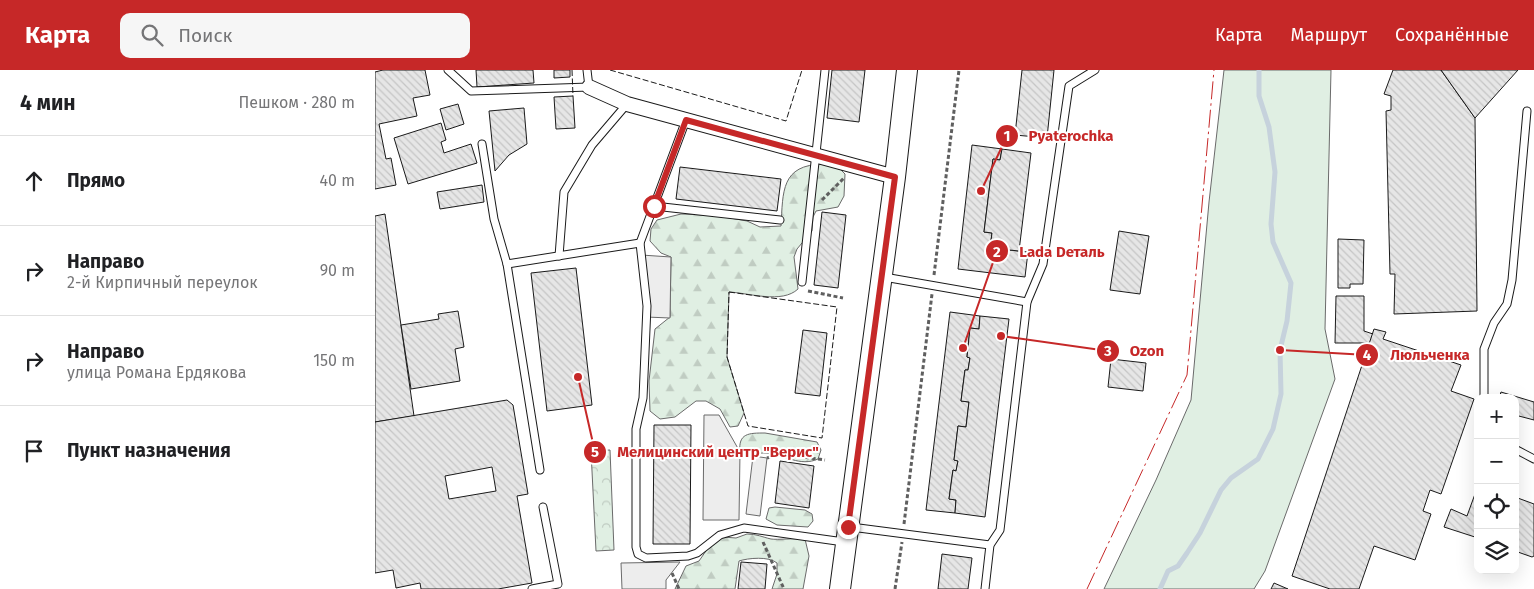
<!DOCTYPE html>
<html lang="ru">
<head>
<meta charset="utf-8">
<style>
  :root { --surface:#fff; --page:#f6f6f6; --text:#202124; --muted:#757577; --line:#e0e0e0; --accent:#c62828 }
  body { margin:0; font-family:"Fira Sans",sans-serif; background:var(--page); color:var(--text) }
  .controls { position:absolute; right:15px; bottom:15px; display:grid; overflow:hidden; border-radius:10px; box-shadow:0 5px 20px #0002 }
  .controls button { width:45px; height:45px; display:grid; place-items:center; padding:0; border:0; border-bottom:1px solid var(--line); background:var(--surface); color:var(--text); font:25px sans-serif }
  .stop { position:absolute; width:15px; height:15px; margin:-11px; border:4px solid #c62828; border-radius:50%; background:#fff }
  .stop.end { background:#c62828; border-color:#fff; box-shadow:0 1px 5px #0008 }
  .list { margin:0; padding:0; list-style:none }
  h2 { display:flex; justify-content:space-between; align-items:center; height:65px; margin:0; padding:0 20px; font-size:21px }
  h2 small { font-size:16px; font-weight:400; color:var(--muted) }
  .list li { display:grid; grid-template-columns:32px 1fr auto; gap:15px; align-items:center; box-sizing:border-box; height:90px; padding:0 20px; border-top:1px solid var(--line) }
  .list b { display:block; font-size:19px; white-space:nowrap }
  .list p { margin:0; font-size:16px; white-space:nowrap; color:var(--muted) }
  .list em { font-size:16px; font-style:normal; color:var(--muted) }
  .icon { flex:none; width:28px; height:28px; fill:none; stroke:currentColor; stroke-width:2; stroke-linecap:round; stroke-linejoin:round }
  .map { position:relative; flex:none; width:1159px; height:519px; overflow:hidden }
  header { display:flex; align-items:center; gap:30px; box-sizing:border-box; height:70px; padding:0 25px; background:var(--accent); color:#fff }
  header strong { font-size:24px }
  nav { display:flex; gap:28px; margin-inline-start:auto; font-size:18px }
  .search { width:350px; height:45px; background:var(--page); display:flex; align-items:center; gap:12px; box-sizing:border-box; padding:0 18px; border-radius:10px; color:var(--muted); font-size:19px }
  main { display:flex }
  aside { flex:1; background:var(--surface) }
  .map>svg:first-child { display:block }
</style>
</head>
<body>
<header>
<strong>Карта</strong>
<div class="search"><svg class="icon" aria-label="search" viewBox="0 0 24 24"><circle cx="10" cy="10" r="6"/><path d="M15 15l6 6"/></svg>Поиск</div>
<nav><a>Карта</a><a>Маршрут</a><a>Сохранённые</a></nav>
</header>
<main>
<aside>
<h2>4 мин<small>Пешком · 280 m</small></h2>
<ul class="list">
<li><svg class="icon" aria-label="ahead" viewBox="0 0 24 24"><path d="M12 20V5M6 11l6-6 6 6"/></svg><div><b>Прямо</b></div><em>40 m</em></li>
<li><svg class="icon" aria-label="right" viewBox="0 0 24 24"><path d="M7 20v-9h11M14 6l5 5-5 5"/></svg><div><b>Направо</b><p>2-й Кирпичный переулок</p></div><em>90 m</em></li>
<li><svg class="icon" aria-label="right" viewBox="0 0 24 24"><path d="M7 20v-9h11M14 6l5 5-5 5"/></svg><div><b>Направо</b><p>улица Романа Ердякова</p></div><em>150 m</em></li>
<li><svg class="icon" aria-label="arrive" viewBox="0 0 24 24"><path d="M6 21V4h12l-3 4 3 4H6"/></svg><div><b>Пункт назначения</b></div></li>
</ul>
</aside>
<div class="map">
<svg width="1159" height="519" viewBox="0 0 1159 519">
  <defs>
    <pattern id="forest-firs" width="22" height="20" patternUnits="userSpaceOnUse" patternTransform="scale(1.25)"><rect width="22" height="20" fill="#e0efe3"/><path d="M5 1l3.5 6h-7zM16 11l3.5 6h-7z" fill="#c0ccc2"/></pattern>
    <pattern id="park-crowns" width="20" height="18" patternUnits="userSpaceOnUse" patternTransform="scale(1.25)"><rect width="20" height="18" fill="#e0efe3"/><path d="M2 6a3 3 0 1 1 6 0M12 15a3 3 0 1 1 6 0" fill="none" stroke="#c0ccc2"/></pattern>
    <pattern id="building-back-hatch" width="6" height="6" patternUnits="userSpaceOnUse" patternTransform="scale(1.25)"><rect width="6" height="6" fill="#e6e6e6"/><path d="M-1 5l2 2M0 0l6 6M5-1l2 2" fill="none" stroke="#c5c5c5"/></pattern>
  </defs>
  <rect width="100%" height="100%" fill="#fff"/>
  <polygon fill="#e0efe3" stroke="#6a6a6a" points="849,0 956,0 950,259 960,309 890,501 879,519 729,519 781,410 816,330 834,132"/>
  <g fill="url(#forest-firs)" stroke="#6a6a6a">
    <path d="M 448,94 L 464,98 L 470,104 L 469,126 L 463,137 L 441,141 L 438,147 L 437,161 L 422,179 L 419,187 L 423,219 C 407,234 374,223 354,222 L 352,287 L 369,343 L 363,356 L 355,357 L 345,339 L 331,331 L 321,331 L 300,347 L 285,349 L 275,341 L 274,311 L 280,259 L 295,247 L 296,187 L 286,183 L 275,171 L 276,159 L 282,150 L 306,144 L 338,145 L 372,151 L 385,157 L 406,156 C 408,121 406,95 448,94 Z"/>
    <path d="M 390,363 L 442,372 L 446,380 L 443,389 C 425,397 410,385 392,383 C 382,382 374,388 365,382 C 363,363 374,363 390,363 Z"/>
    <polygon points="400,437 430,440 437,444 438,451 433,457 402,455 391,449 394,438"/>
    <path d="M 372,464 C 382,464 387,467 396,469 C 402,470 421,468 430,469 L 434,486 L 428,519 L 397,519 L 402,504 L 402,493 C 394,486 373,488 364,491 L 360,519 L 300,519 L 311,496 L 324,491 L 333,478 L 348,467 L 361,468 Z"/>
  </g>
  <polygon fill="url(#park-crowns)" stroke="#6a6a6a" points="235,380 239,480 221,481 216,381"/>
  <g fill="#ededed" stroke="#6a6a6a">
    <polygon points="266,185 296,187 295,248 271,247"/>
    <polygon points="329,345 344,345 365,382 364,450 328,450"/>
    <polygon points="378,386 392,388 385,446 371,444"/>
    <polygon points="305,492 291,510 291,519 247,519 246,493"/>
  </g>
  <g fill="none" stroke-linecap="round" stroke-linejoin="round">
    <polyline stroke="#c6d2dc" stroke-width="5" points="785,519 793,501 803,496 812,483 825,463 846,420 856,408 883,389 898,359 906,324 905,280 912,251 916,213 898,172 896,154 900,102 894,57 884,26 884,0"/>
  </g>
  <g fill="url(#building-back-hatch)" stroke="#1a1a1a" fill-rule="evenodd">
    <polygon points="8,0 50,0 55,25 38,28 42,46 4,54 11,89 16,88 21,115 0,119 0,2"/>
    <polygon points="101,0 158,0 159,13 102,17"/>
    <polygon points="179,0 195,0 195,7 179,8"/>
    <polygon points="457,0 490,0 484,52 452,48"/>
    <polygon points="647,0 679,0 672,68 640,65"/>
    <polygon points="1018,0 1066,0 1100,48 1102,241 1019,244 1020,204 1015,204 1011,41 1016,40 1016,26 1009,24"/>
    <polygon points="1066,0 1143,0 1100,48"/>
    <polygon points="198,26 200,58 181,59 179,27"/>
    <polygon points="83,34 89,54 71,60 65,39"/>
    <polygon points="149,38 152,74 134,85 120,101 114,41"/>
    <polygon points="66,53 71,70 66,72 69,83 96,74 102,93 33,114 19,68"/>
    <polygon points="597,75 627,79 625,90 618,89 609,162 617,163 615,178 653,182 650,207 583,199"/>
    <polygon points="627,79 656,83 644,181 615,178 617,163 609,162 618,89 625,90"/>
    <polygon points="305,97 406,109 402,141 301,129"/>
    <polygon points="107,115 109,132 65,139 62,122"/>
    <polygon points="447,142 471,145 463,218 439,215"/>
    <polygon points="10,144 39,346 0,352 0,146"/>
    <polygon points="744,161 774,166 765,224 735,220"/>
    <polygon points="963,169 989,170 988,214 975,214 975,218 963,218"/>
    <polygon points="201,198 217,335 172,341 156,203"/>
    <polygon points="961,226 989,226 989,261 998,264 995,273 960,273"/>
    <polygon points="83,241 89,277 80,279 85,311 36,319 26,255 64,249 63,244"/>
    <polygon points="575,242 605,246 604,259 595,258 592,287 595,288 593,300 590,300 586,331 594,332 591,357 583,356 579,390 583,391 581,401 578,400 574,429 581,430 580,443 551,440"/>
    <polygon points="605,246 634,249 610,447 580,443 581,430 574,429 578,400 581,401 583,391 579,390 583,356 591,357 594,332 586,331 590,300 593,300 595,288 592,287 595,258 604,259"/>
    <polygon points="999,259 1011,262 1008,269 1086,295 1076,321 1099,329 1066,424 1055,420 1048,441 1056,444 1040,490 999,476 984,519 955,519 917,506"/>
    <polygon points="428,260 452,263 445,326 420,323"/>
    <polygon points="736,289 771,293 768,321 733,317"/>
    <polygon points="1126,322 1159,332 1159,350 1140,345 1140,328 1124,328"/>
    <path d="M 132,330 L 138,335 L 153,424 L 142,426 L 157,513 L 123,519 L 46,519 L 45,513 L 21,518 L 18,500 L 0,503 L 0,352 ZM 117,397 L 121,421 L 74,429 L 70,406 Z"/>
    <polygon points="279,355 316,355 315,474 278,474"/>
    <polygon points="405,391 439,396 434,438 400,433"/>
    <polygon points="1100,424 1103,424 1103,468 1069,457 1076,439 1092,446"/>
    <polygon points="1140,427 1159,434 1159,486 1157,487 1140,481"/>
    <polygon points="567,484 597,488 593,519 563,519"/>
    <polygon points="366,492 392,494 390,519 363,519"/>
    <polygon points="899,513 913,519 896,519"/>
  </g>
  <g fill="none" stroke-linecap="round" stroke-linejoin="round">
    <defs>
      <g id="lane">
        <polyline points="73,0 96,21 214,17 212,0"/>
        <polyline points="311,50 265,173 272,236 268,328 261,359 261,477 263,484 271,488 313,486 322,483 345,465 369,458 469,472"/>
        <polyline points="107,74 119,149 132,194 265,173"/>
        <polyline points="279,136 405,150"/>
        <polyline points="184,186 189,122 217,75 252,34"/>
        <polyline points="132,194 165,400"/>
        <polyline points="509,207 652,232"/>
        <polyline points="427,212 450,0"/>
        <polyline points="1109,328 1109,279 1119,253 1132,234 1137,210 1152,41"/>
        <polyline points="1140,379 1159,389"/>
        <polyline points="476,457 615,475"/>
        <polyline points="157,519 183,514 168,437"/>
        <polyline points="610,519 615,475 625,460 652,232 668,194 694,16 720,0"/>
      </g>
      <polyline id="street" points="214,17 252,34 520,107"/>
      <polyline id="secondary" points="465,519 520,107 532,0"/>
    </defs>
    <use href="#lane" stroke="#1a1a1a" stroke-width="9"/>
    <use href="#street" stroke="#1a1a1a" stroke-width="16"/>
    <use href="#secondary" stroke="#1a1a1a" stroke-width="22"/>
    <g stroke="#5f5f5f" stroke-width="3" stroke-dasharray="4 2.5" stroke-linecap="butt">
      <polyline points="447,130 469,108"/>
      <polyline points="559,205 584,0"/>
      <polyline points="433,221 468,228"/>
      <polyline points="392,388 405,384 450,390"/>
      <polyline points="529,454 557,224"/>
      <polyline points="388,472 409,519"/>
      <polyline points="297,503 304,519"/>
      <polyline points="520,519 527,472"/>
    </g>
    <use href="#lane" stroke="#fff" stroke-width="7"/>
    <use href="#street" stroke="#fff" stroke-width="14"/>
    <use href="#secondary" stroke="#fff" stroke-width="20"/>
    <g stroke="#1a1a1a" stroke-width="1" stroke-dasharray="6 2.5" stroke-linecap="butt">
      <polyline points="197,0 198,26"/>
      <polyline points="235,0 411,51 427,0"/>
      <polygon points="354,222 462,237 447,368 373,356 352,287"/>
    </g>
    <polyline stroke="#c62828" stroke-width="1" stroke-dasharray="18 4 2.5 4" stroke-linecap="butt" points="712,519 812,305 839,0"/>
  </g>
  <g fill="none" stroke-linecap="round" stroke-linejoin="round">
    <polyline stroke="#c62828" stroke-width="6" points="279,136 311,50 520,107 473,457"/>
  </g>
  <path fill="none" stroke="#c62828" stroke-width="2" d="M606 121L632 66M588 278L622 181M626 266L733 281M905 280L992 285M203 307L220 382"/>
  <g fill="#c62828" stroke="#fff" stroke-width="2">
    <circle cx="606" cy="121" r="5"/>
    <circle cx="588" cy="278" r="5"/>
    <circle cx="626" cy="266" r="5"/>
    <circle cx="905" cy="280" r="5"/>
    <circle cx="203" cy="307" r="5"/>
    <circle cx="632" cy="66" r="12"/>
    <circle cx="622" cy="181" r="12"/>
    <circle cx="733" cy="281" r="12"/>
    <circle cx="992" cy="285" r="12"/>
    <circle cx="220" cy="382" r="12"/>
  </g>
  <g font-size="15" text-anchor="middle" font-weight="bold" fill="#fff">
    <text x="632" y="71">1</text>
    <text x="622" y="187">2</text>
    <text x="733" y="286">3</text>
    <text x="992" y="290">4</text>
    <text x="220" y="387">5</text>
  </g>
  <g font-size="15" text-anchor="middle" font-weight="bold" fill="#c62828" stroke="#fff" stroke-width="4" stroke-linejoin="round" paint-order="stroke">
    <text x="696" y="71">Pyaterochka</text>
    <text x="687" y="187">Lada Dеталь</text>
    <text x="772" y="286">Ozon</text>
    <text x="1055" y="290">Люльченка</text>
    <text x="343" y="387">Мелицинский центр "Верис"</text>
  </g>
</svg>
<div class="controls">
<button>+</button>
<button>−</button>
<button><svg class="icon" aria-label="locate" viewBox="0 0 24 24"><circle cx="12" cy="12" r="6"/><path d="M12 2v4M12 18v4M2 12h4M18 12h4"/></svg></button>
<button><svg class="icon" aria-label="layers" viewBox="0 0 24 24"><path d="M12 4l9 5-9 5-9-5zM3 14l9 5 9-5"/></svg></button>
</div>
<div class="stop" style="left:279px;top:136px"></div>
<div class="stop end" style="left:473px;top:457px"></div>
</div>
</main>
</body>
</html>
